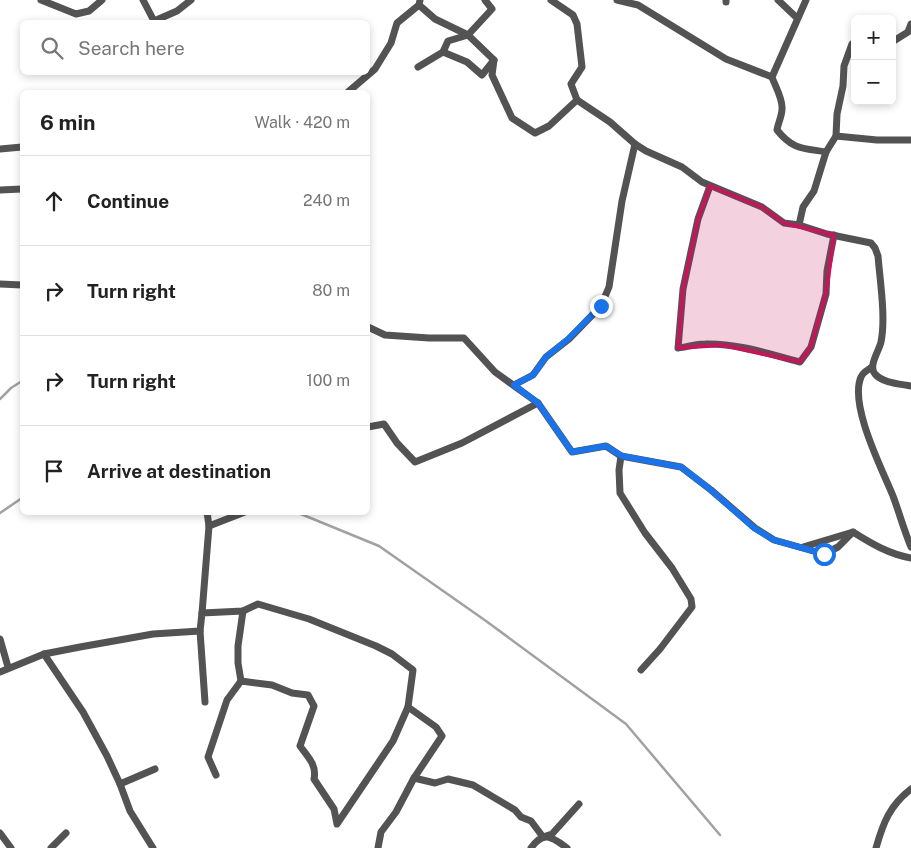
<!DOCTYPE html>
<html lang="en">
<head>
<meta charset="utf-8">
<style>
  :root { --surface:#fff; --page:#f6f6f6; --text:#222; --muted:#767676; --line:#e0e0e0 }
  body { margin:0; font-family:"Public Sans",sans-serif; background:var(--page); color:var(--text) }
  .controls { position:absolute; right:15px; top:15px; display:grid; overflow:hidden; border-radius:8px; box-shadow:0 2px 8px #0003 }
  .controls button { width:45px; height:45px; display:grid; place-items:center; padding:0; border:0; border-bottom:1px solid var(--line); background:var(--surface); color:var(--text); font:25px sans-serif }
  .stop { position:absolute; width:15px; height:15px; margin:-11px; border:4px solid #1a73e8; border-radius:50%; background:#fff }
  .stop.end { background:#1a73e8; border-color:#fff; box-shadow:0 1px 5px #0008 }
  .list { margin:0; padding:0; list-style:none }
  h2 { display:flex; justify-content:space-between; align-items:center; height:65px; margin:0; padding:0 20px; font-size:21px }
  h2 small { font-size:16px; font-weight:400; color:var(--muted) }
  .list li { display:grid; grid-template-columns:32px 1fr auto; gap:15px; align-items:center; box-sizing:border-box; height:90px; padding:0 20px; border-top:1px solid var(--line) }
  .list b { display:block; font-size:19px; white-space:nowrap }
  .list em { font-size:16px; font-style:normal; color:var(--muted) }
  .icon { flex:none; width:28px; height:28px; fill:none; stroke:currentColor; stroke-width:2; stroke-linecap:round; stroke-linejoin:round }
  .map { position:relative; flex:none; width:911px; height:848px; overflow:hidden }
  .search { position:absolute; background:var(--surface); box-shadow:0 2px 8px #0003; left:20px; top:20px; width:350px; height:55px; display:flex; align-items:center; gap:12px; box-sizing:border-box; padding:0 18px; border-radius:8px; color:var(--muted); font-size:19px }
  .panel { position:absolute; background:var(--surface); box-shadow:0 2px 8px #0003; left:20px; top:90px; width:350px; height:425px; border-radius:8px }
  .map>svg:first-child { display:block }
</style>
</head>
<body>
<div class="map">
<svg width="911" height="848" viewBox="0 0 911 848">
  <rect width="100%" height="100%" fill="#fff"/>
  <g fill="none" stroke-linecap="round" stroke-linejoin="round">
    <g stroke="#a1a1a1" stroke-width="2.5">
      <polyline points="0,399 11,388 22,381"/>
      <polyline points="296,512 379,546 486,621 626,724 720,835"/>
      <polyline points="0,513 22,498"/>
    </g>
    <g stroke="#535353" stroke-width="7">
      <polyline points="41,0 76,14 89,11 102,0"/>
      <polyline points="143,0 154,21 177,11 191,0"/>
      <path d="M 551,0 L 573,15 L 577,24 L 582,67 L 571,84 L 577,100 L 610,122 L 635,144 L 646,151 L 682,167 L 702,182 L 762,207 L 784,223 L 799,225 L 827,234 L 871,243 L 875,248 L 878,256 C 880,281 886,318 881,342 C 879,351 868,366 875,374 C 882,383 901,384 911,386"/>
      <polyline points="617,0 638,5 726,59 772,77"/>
      <polyline points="778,0 797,18"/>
      <path d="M 806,0 L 772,77 C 775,86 783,99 782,109 C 782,116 778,123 777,130 C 793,150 803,148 826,152"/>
      <polyline points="726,2 726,0"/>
      <polyline points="419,5 435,19 468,35 494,60 492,75 512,118 535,133 549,126 577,100"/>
      <polyline points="892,42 908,32 911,24"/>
      <polyline points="443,52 467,62 482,75 494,60"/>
      <polyline points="418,67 443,52 448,41 468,35 492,9 485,0"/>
      <polyline points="348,92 375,69 391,43 397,23 419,5 420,0"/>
      <polyline points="836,136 837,114 843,86 844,66 852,44 855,42"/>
      <polyline points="0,149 22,147"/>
      <path d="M 710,186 L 698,219 L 683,289 L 678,348 C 687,347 696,344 705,344 C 737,343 769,354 800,362 L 811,347 L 826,294 L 827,271 L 834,235"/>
      <polyline points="0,190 22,189"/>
      <polyline points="799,225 803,207 814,191 826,152 836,136 877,140 911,140"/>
      <polyline points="0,284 22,285"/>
      <path d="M 368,327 L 385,335 L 429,338 L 464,338 L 495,372 L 538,403 L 572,452 L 606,446 L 621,456 L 681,467 L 711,490 L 755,528 L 774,540 L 824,554 L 838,547 L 853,532 C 872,544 889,554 911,558"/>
      <path d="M 872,367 C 868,370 863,372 861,377 C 849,405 882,469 893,496 C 899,512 904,530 911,547"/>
      <polyline points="514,385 533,375 546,357 569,339 601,306 609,287 622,201 635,144"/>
      <polyline points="368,427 384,424 397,443 415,462 462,443 538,403"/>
      <polyline points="621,456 619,470 620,493 645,533 672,568 691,599 692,607 660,649 641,670"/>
      <polyline points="209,526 245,512"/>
      <polyline points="803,547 853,532"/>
      <polyline points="202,613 209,526 207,512"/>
      <polyline points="200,631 205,702"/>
      <polyline points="0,639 8,667"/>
      <polyline points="44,654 83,712 107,756 120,784 130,811 153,848"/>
      <polyline points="0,672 44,654 80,647 153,634 200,631 202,613 243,611 258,604 309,619 376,646 392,654 413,670 408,707 436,727 442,736 414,778 396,812 381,832 378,848"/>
      <polyline points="241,681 238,663 238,646 243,611"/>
      <path d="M 216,775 L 208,757 L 227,700 L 241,681 L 272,685 L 292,693 L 308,695 L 314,706 L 300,746 C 308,757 317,765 314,779 L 334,809 L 337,824 L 393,741 L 408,707"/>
      <polyline points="414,778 435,783 448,779 473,785 515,810 521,817 531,821 543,837 552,834 579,804"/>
      <polyline points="120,784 155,769"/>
      <polyline points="0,833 11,848"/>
      <polyline points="51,848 66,833"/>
      <path d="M 531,848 C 544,830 552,837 567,848"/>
      <path d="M 876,848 C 883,823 890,805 911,789"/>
    </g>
  </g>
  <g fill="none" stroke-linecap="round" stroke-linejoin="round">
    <polyline stroke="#1a73e8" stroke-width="6" points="601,306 568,339 546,357 533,375 514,385 538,403 572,452 606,446 622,456 681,467 711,490 754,528 774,540 824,554"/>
  </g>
  <path fill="#c2185b" fill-opacity="0.2" stroke="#c2185b" stroke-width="4" stroke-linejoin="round" d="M 710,186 L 762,207 L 784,223 L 834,235 L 826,294 L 811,347 L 800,362 L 722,345 L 678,348 L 683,289 L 698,219 Z"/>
</svg>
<div class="controls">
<button>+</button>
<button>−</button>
</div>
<div class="stop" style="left:824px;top:554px"></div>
<div class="stop end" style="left:601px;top:306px"></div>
<div class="search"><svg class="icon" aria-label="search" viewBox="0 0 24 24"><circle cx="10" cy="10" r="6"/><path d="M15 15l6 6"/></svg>Search here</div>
<section class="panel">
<h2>6 min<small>Walk · 420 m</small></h2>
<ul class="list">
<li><svg class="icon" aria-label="ahead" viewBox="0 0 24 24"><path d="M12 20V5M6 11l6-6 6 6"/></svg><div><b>Continue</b></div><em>240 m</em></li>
<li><svg class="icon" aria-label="right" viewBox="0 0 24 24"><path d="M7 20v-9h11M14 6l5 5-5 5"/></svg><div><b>Turn right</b></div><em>80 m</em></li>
<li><svg class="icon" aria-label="right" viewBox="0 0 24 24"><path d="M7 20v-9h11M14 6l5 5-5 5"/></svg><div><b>Turn right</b></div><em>100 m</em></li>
<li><svg class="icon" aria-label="arrive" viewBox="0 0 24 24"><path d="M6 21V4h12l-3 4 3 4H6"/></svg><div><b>Arrive at destination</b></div></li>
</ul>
</section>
</div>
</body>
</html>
